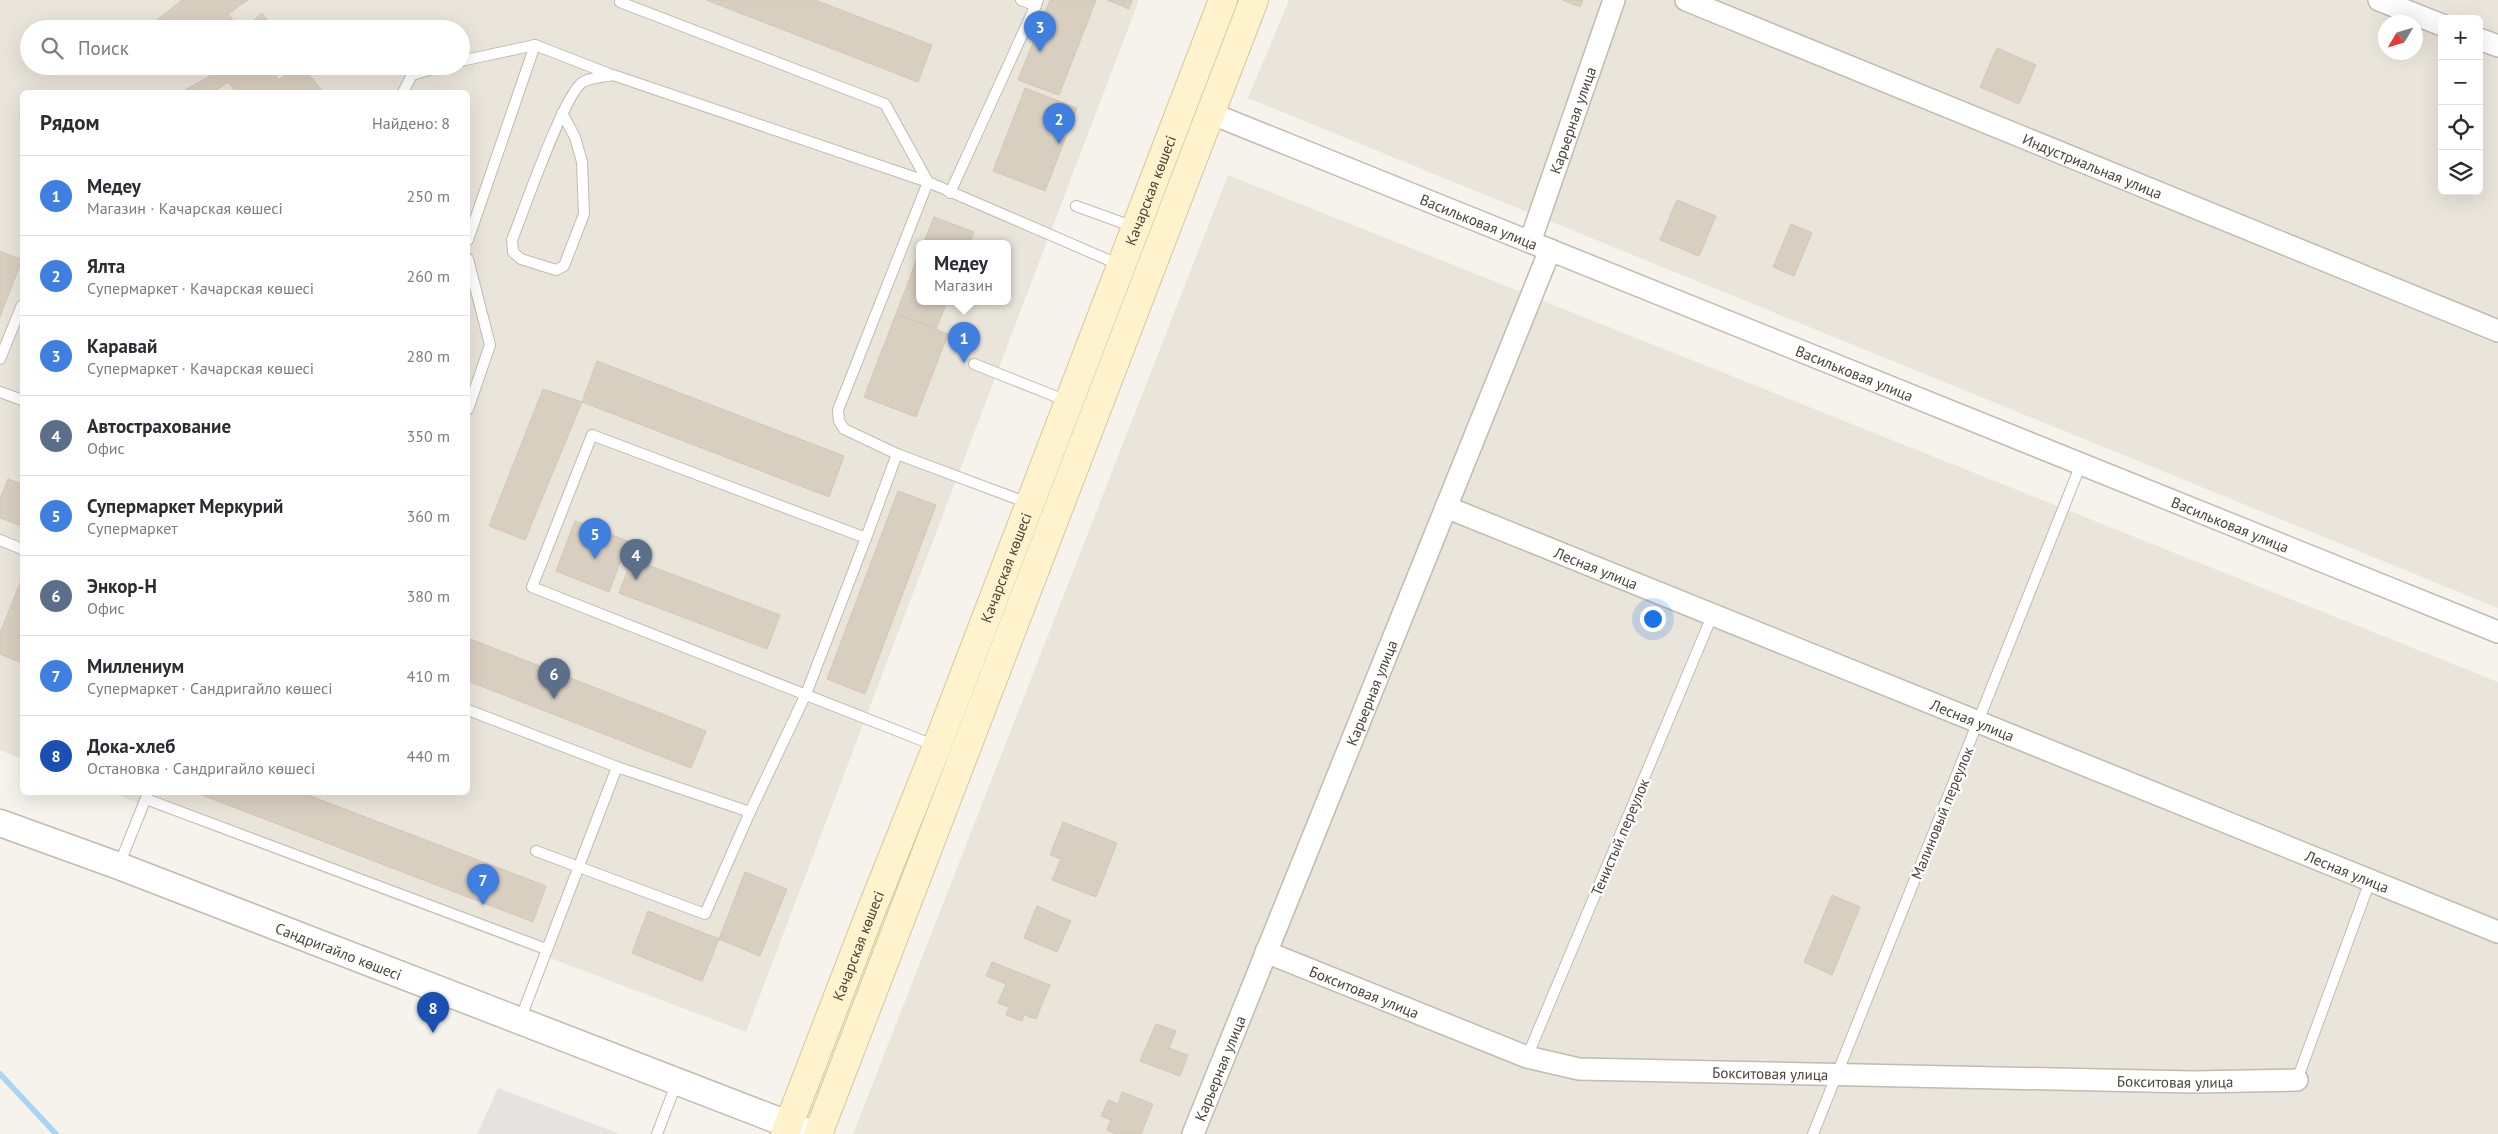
<!DOCTYPE html>
<html lang="ru">
<head>
<meta charset="utf-8">
<style>
  :root { --surface:#fff; --page:#f2f2f3; --text:#2b2b33; --muted:#7c7c81; --line:#e1e1e2; --accent:#fc3f1d }
  body { margin:0; font-family:"PT Sans",sans-serif; background:var(--page); color:var(--text) }
  .controls { position:absolute; right:15px; top:15px; display:grid; overflow:hidden; border-radius:8px; box-shadow:0 5px 20px #0002 }
  .controls button { width:45px; height:45px; display:grid; place-items:center; padding:0; border:0; border-bottom:1px solid var(--line); background:var(--surface); color:var(--text); font:25px sans-serif }
  .compass { position:absolute; left:2378px; top:15px; width:45px; height:45px; border-radius:50%; background:var(--surface); box-shadow:0 5px 20px #0002; rotate:232deg }
  .you { position:absolute; left:1652px; top:618px; width:18px; height:18px; margin:-12px; border:4px solid #fff; border-radius:50%; background:#1a73e8; box-shadow:0 0 0 8px #1a73e833 }
  .badge { display:grid; place-items:center; width:32px; height:32px; border-radius:50%; background:var(--accent); color:#fff; font-size:16px; font-weight:700 }
  .pin { position:absolute; translate:-50% -41px; filter:drop-shadow(0 1px 2px #0008) }
  .pin::after { content:''; position:absolute; top:26px; width:18px; height:15px; background:inherit; clip-path:polygon(0 0,100% 0,50% 100%) }
  .popup { position:absolute; left:916px; top:240px; width:95px; height:65px; box-sizing:border-box; display:grid; place-content:center; border-radius:8px; background:var(--surface); filter:drop-shadow(0 1px 4px #0005); font-size:16px; white-space:nowrap; color:var(--muted) }
  .popup b { font-size:19px; color:var(--text) }
  .popup::after { content:''; position:absolute; left:50%; top:100%; margin-left:-10px; border:10px solid transparent; border-top-color:var(--surface) }
  .list { margin:0; padding:0; list-style:none }
  h2 { display:flex; justify-content:space-between; align-items:center; height:65px; margin:0; padding:0 20px; font-size:21px }
  h2 small { font-size:16px; font-weight:400; color:var(--muted) }
  .list li { display:grid; grid-template-columns:32px 1fr auto; gap:15px; align-items:center; box-sizing:border-box; height:80px; padding:0 20px; border-top:1px solid var(--line) }
  .list b { display:block; font-size:19px; white-space:nowrap }
  .list p { margin:0; font-size:16px; white-space:nowrap; color:var(--muted) }
  .list em { font-size:16px; font-style:normal; color:var(--muted) }
  .icon { flex:none; width:28px; height:28px; fill:none; stroke:currentColor; stroke-width:2; stroke-linecap:round; stroke-linejoin:round }
  .map { position:relative; flex:none; width:2498px; height:1134px; overflow:hidden }
  .search { position:absolute; background:var(--surface); box-shadow:0 5px 20px #0002; left:20px; top:20px; width:450px; height:55px; display:flex; align-items:center; gap:12px; box-sizing:border-box; padding:0 18px; border-radius:28px; color:var(--muted); font-size:19px }
  .panel { position:absolute; background:var(--surface); box-shadow:0 5px 20px #0002; left:20px; top:90px; width:450px; height:705px; border-radius:8px }
  .map>svg:first-child { display:block }
</style>
</head>
<body>
<div class="map">
<svg width="2498" height="1134" viewBox="0 0 2498 1134">
  <rect width="100%" height="100%" fill="#f6f3ec"/>
  <g fill="#eae5da" fill-rule="evenodd">
    <path d="M 0,0 L 1139,0 L 746,1032 L 112,793 L 468,792 L 468,92 L 22,92 L 22,759 L 0,750 ZM 29,29 L 461,29 L 461,66 L 29,66 ZM 920,244 L 1008,244 L 1008,302 L 920,302 Z"/>
    <path d="M 1289,0 L 2498,0 L 2498,608 L 1248,98 ZM 2442,19 L 2479,19 L 2479,191 L 2442,191 ZM 2386,22 L 2416,22 L 2416,52 L 2386,52 Z"/>
    <polygon points="1228,175 2498,682 2498,1134 853,1134"/>
  </g>
  <polygon fill="#e5e3e0" points="498,1088 620,1134 477,1134"/>
  <g fill="none" stroke-linecap="round" stroke-linejoin="round">
    <polyline stroke="#a9d4f2" stroke-width="5.5" points="0,1074 56,1134"/>
  </g>
  <g fill="#d8cfc1" stroke="#d3c7b4">
    <polygon points="182,0 248,0 228,14 240,29 151,29 149,26"/>
    <polygon points="706,0 815,0 932,45 918,82"/>
    <polygon points="1050,0 1096,0 1059,95 1018,80"/>
    <polygon points="1107,0 1132,0 1129,9"/>
    <polygon points="1562,0 1583,0 1580,7"/>
    <polygon points="262,13 274,29 243,29"/>
    <polygon points="1997,48 2036,65 2019,104 1980,87"/>
    <polygon points="215,66 269,66 279,80 296,66 302,66 323,92 236,92 228,82 214,92 181,92 219,71"/>
    <polygon points="1025,88 1077,108 1045,191 993,171"/>
    <polygon points="1677,200 1716,216 1699,256 1660,240"/>
    <polygon points="934,217 974,232 969,244 923,244"/>
    <polygon points="1791,224 1812,233 1794,276 1773,267"/>
    <polygon points="0,251 20,259 22,251 22,260 0,317"/>
    <polygon points="920,251 920,302 947,302 936,329 896,314"/>
    <polygon points="896,314 948,334 916,417 864,397"/>
    <polygon points="597,361 844,456 829,497 582,402"/>
    <polygon points="543,389 582,402 525,540 489,526"/>
    <polygon points="8,479 22,484 22,526 0,518 0,499"/>
    <polygon points="898,491 936,505 865,694 827,679"/>
    <polygon points="575,521 628,541 609,592 556,571"/>
    <polygon points="632,559 780,615 767,649 619,593"/>
    <polygon points="20,583 22,584 22,663 0,654 0,633"/>
    <polygon points="468,638 706,731 691,768 468,681"/>
    <polygon points="194,792 300,792 546,886 533,922"/>
    <polygon points="1063,822 1117,843 1096,897 1052,880 1061,859 1050,855"/>
    <polygon points="745,872 787,889 760,956 719,939"/>
    <polygon points="1832,895 1860,907 1832,975 1804,962"/>
    <polygon points="1037,906 1071,921 1057,952 1024,938"/>
    <polygon points="648,911 719,939 702,981 632,953"/>
    <polygon points="992,962 1050,985 1036,1019 1024,1015 1022,1021 1006,1015 1009,1007 998,1003 1006,984 986,976"/>
    <polygon points="1156,1024 1176,1031 1169,1048 1188,1055 1180,1076 1140,1061"/>
    <polygon points="1122,1092 1153,1104 1141,1134 1116,1134 1107,1130 1111,1120 1101,1116 1108,1100 1118,1104"/>
  </g>
  <g fill="none" stroke-linecap="round" stroke-linejoin="round">
    <defs>
      <g id="service">
        <polyline points="1021,0 1036,6"/>
        <polyline points="620,2 885,104 928,182 1120,265"/>
        <polyline points="461,61 535,45"/>
        <polyline points="403,92 412,75 442,66"/>
        <path d="M 562,113 L 575,137 L 582,162 L 584,214 L 564,266 L 556,270 L 521,259 L 513,252 L 512,240 C 523,213 564,93 583,82 C 591,77 604,77 613,75 L 928,182 L 838,410 L 839,421 L 844,429 L 897,454 L 1028,503"/>
        <polyline points="950,193 1038,0"/>
        <polyline points="1076,206 1134,227"/>
        <polyline points="468,240 535,45 612,75"/>
        <polyline points="468,259 490,345 468,409"/>
        <polyline points="0,359 22,305"/>
        <polyline points="974,364 1067,401"/>
        <polyline points="0,392 22,400"/>
        <polyline points="897,454 866,538 592,435 532,587 936,746"/>
        <polyline points="0,540 22,549"/>
        <polyline points="468,710 617,767 750,812"/>
        <polyline points="146,799 546,949"/>
        <polyline points="536,851 705,914 750,812 806,694 866,538"/>
        <polyline points="119,865 148,793"/>
        <polyline points="520,1020 617,767"/>
        <polyline points="1527,1057 1712,616"/>
        <polyline points="2297,1080 2370,881"/>
        <polyline points="657,1134 677,1082"/>
        <polyline points="1813,1134 2081,464"/>
      </g>
      <g id="minor">
        <path id="s1" d="M 1686,0 L 2498,331"/>
        <polyline points="2379,0 2442,25"/>
        <polyline points="2479,39 2498,46"/>
        <path id="s2" d="M 1210,113 L 2498,632"/>
        <path id="s3" d="M 1530,242 L 1614,0"/>
        <path id="s4" d="M 1446,507 L 2498,932"/>
        <path id="s5" d="M 1266,952 L 1527,1057 L 1579,1069 L 2193,1082 L 2297,1080"/>
        <path id="s6" d="M 1193,1134 L 1550,250"/>
      </g>
      <g id="tertiary">
        <path id="s7" d="M 0,823 L 119,866 L 813,1134"/>
      </g>
      <g id="secondary">
        <path id="s8" d="M 785,1134 L 869,916 L 937,746 L 1223,0"/>
        <polyline points="818,1134 1254,0"/>
      </g>
    </defs>
    <use href="#service" stroke="#c2bbae" stroke-width="12"/>
    <use href="#minor" stroke="#c2bbae" stroke-width="24"/>
    <use href="#tertiary" stroke="#c2bbae" stroke-width="29"/>
    <use href="#secondary" stroke="#d6c79b" stroke-width="30"/>
    <use href="#service" stroke="#fff" stroke-width="10"/>
    <use href="#minor" stroke="#fff" stroke-width="21"/>
    <use href="#tertiary" stroke="#fff" stroke-width="26"/>
    <use href="#secondary" stroke="#fff3cd" stroke-width="28"/>
  </g>
  <g text-anchor="middle" dominant-baseline="central" stroke-width="4.5" stroke-linejoin="round" paint-order="stroke">
    <g font-size="15" fill="#4b4439" stroke="#fff">
      <text stroke="none"><textPath href="#s3" startOffset="129">Карьерная улица</textPath></text>
      <text stroke="none"><textPath href="#s1" startOffset="439">Индустриальная улица</textPath></text>
      <text stroke="none"><textPath href="#s8" startOffset="1012">Качарская көшесі</textPath></text>
      <text stroke="none"><textPath href="#s2" startOffset="290">Васильковая улица</textPath></text>
      <text stroke="none"><textPath href="#s2" startOffset="695">Васильковая улица</textPath></text>
      <text stroke="none"><textPath href="#s2" startOffset="1100">Васильковая улица</textPath></text>
      <text stroke="none"><textPath href="#s8" startOffset="608">Качарская көшесі</textPath></text>
      <text stroke="none"><textPath href="#s4" startOffset="162">Лесная улица</textPath></text>
      <text stroke="none"><textPath href="#s6" startOffset="476">Карьерная улица</textPath></text>
      <text stroke="none"><textPath href="#s4" startOffset="568">Лесная улица</textPath></text>
      <text transform="translate(1942 813) rotate(-68)">Малиновый переулок</text>
      <text transform="translate(1620 837) rotate(-67)">Тенистый переулок</text>
      <text stroke="none"><textPath href="#s4" startOffset="972">Лесная улица</textPath></text>
      <text stroke="none"><textPath href="#s8" startOffset="202">Качарская көшесі</textPath></text>
      <text stroke="none"><textPath href="#s7" startOffset="362">Сандригайло көшесі</textPath></text>
      <text stroke="none"><textPath href="#s5" startOffset="106">Бокситовая улица</textPath></text>
      <text stroke="none"><textPath href="#s6" startOffset="71">Карьерная улица</textPath></text>
      <text stroke="none"><textPath href="#s5" startOffset="526">Бокситовая улица</textPath></text>
      <text stroke="none"><textPath href="#s5" startOffset="931">Бокситовая улица</textPath></text>
    </g>
  </g>
</svg>
<div class="controls">
<button>+</button>
<button>−</button>
<button><svg class="icon" aria-label="locate" viewBox="0 0 24 24"><circle cx="12" cy="12" r="6"/><path d="M12 2v4M12 18v4M2 12h4M18 12h4"/></svg></button>
<button><svg class="icon" aria-label="layers" viewBox="0 0 24 24"><path d="M12 4l9 5-9 5-9-5zM3 14l9 5 9-5"/></svg></button>
</div>
<svg class="compass" viewBox="-18 -18 36 36"><path d="M0-13l5 13h-10z" fill="#e53935"/><path d="M0 13l5-13h-10z" fill="#7c7c81"/></svg>
<div class="you"></div>
<div class="pin badge" style="left:964px;top:363px;background:#3f7fe0">1</div>
<div class="popup"><b>Медеу</b>Магазин</div>
<div class="pin badge" style="left:1059px;top:144px;background:#3f7fe0">2</div>
<div class="pin badge" style="left:1040px;top:52px;background:#3f7fe0">3</div>
<div class="pin badge" style="left:636px;top:580px;background:#5c6f8a">4</div>
<div class="pin badge" style="left:595px;top:559px;background:#3f7fe0">5</div>
<div class="pin badge" style="left:554px;top:699px;background:#5c6f8a">6</div>
<div class="pin badge" style="left:483px;top:905px;background:#3f7fe0">7</div>
<div class="pin badge" style="left:433px;top:1033px;background:#1a4fb4">8</div>
<div class="search"><svg class="icon" aria-label="search" viewBox="0 0 24 24"><circle cx="10" cy="10" r="6"/><path d="M15 15l6 6"/></svg>Поиск</div>
<section class="panel">
<h2>Рядом<small>Найдено: 8</small></h2>
<ul class="list">
<li><span class="badge" style="background:#3f7fe0">1</span><div><b>Медеу</b><p>Магазин · Качарская көшесі</p></div><em>250 m</em></li>
<li><span class="badge" style="background:#3f7fe0">2</span><div><b>Ялта</b><p>Супермаркет · Качарская көшесі</p></div><em>260 m</em></li>
<li><span class="badge" style="background:#3f7fe0">3</span><div><b>Каравай</b><p>Супермаркет · Качарская көшесі</p></div><em>280 m</em></li>
<li><span class="badge" style="background:#5c6f8a">4</span><div><b>Автострахование</b><p>Офис</p></div><em>350 m</em></li>
<li><span class="badge" style="background:#3f7fe0">5</span><div><b>Супермаркет Меркурий</b><p>Супермаркет</p></div><em>360 m</em></li>
<li><span class="badge" style="background:#5c6f8a">6</span><div><b>Энкор-Н</b><p>Офис</p></div><em>380 m</em></li>
<li><span class="badge" style="background:#3f7fe0">7</span><div><b>Миллениум</b><p>Супермаркет · Сандригайло көшесі</p></div><em>410 m</em></li>
<li><span class="badge" style="background:#1a4fb4">8</span><div><b>Дока-хлеб</b><p>Остановка · Сандригайло көшесі</p></div><em>440 m</em></li>
</ul>
</section>
</div>
</body>
</html>
